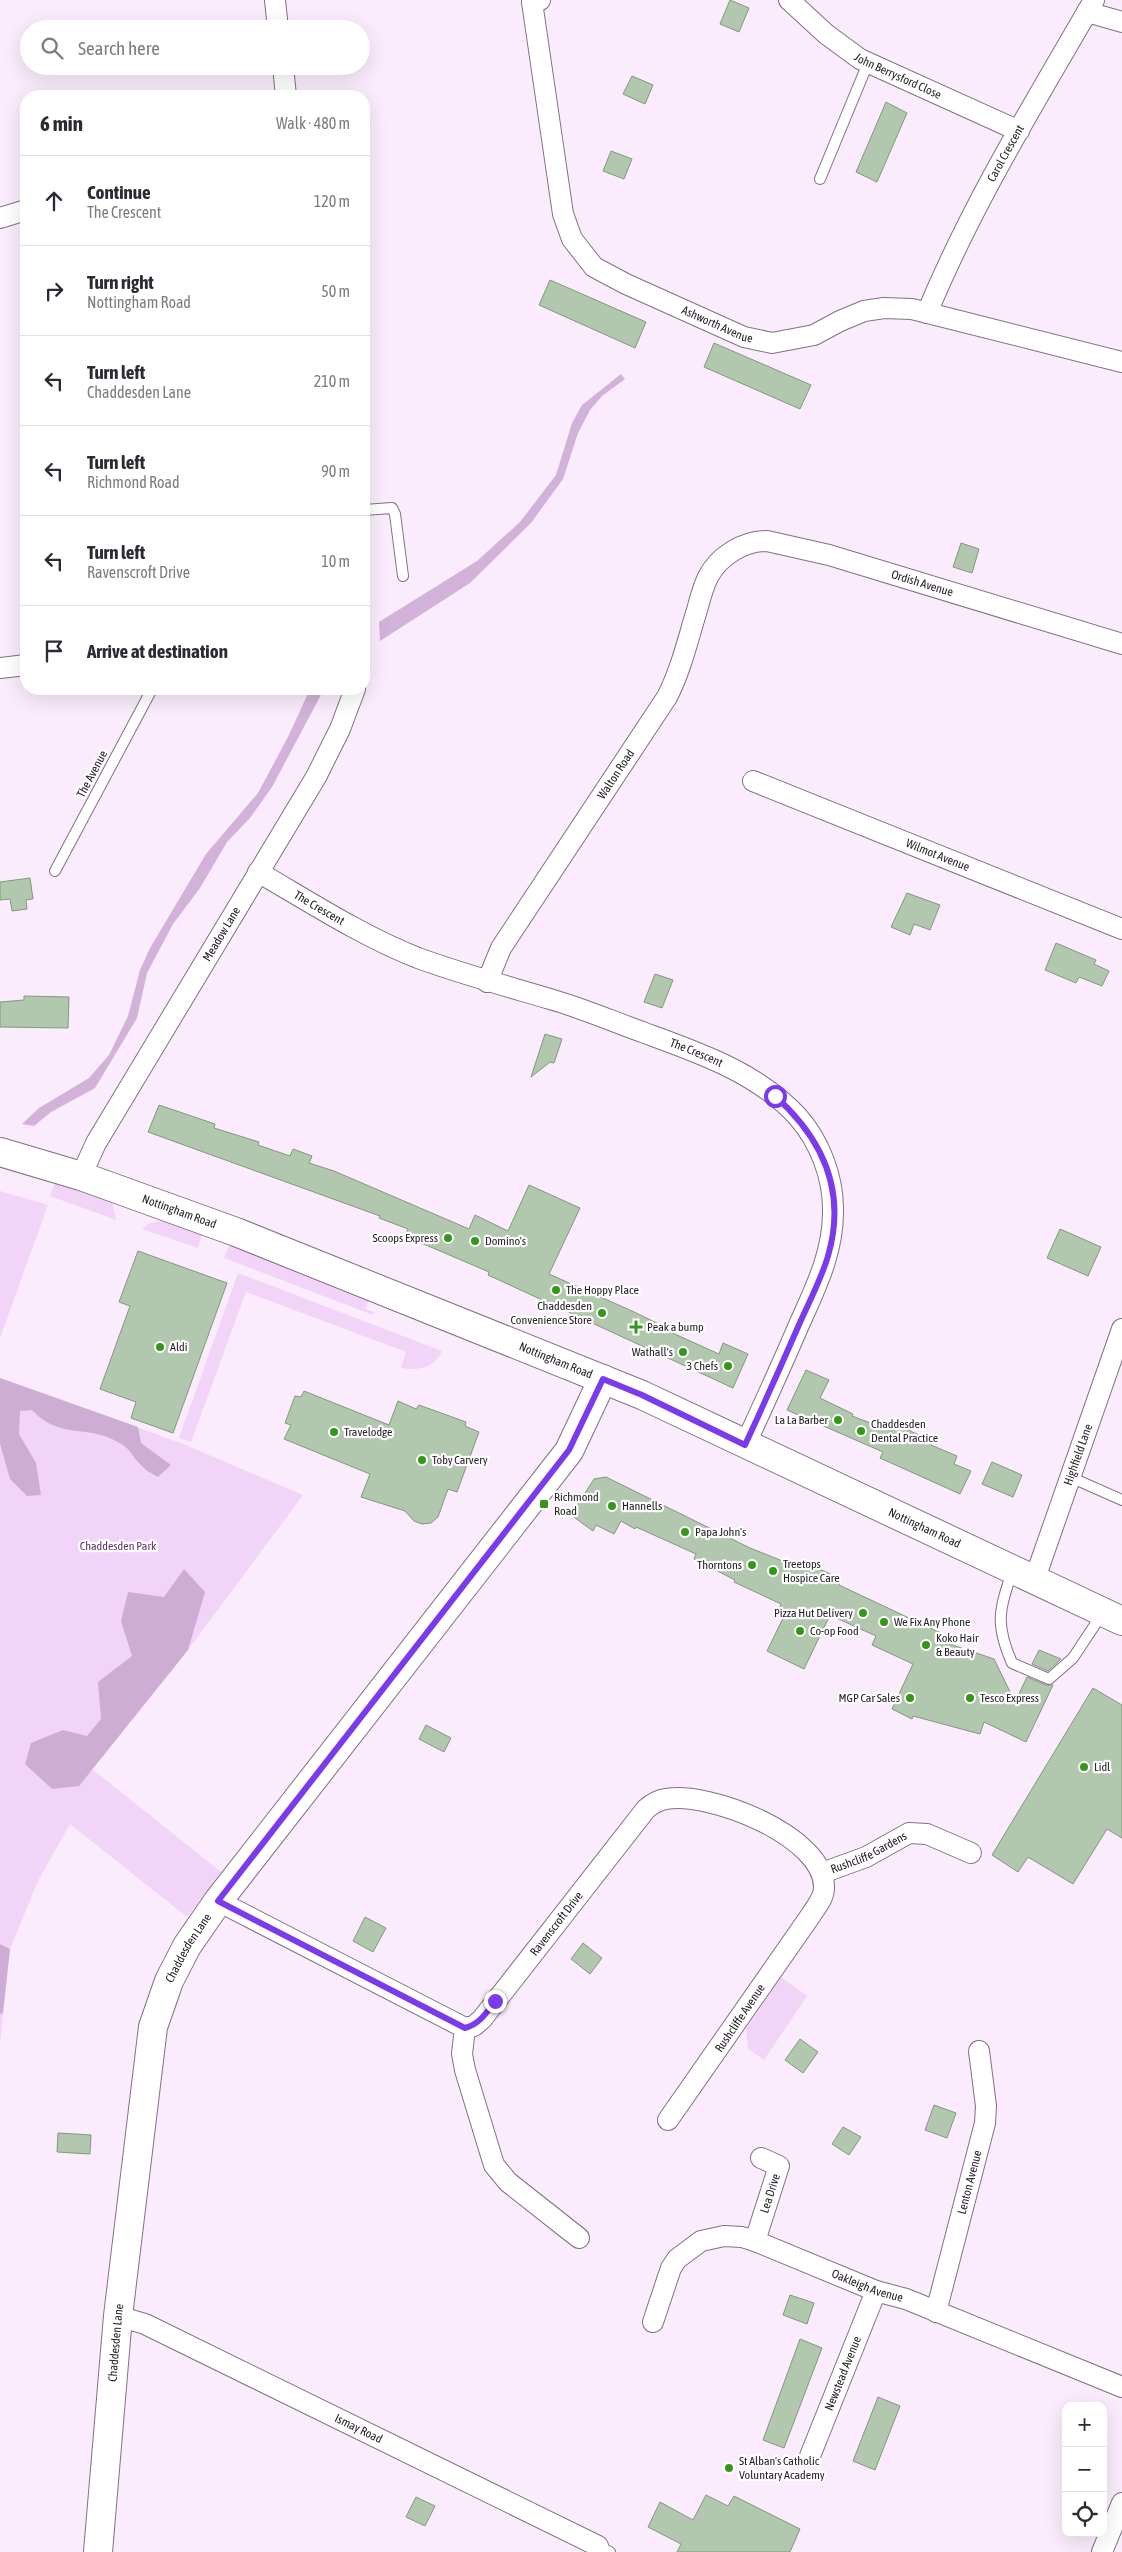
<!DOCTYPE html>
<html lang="en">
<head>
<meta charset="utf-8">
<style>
  :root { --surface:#fff; --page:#f7f7f7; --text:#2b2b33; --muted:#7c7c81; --line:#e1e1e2 }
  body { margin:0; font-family:"Asap Condensed",sans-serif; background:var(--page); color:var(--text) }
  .controls { position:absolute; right:15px; bottom:15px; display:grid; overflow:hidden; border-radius:10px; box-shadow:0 5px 20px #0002 }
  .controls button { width:45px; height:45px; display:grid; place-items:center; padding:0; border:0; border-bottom:1px solid var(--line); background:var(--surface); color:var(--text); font:25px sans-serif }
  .stop { position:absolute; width:15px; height:15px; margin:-11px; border:4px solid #7c3aed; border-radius:50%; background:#fff }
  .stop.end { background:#7c3aed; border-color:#fff; box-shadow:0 1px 5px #0008 }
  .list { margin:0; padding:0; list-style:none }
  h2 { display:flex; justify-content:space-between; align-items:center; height:65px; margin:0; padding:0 20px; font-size:21px }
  h2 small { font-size:16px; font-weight:400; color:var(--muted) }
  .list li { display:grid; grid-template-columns:32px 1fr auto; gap:15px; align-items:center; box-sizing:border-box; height:90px; padding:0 20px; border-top:1px solid var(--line) }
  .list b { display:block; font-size:19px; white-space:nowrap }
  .list p { margin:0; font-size:16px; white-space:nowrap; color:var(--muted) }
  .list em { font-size:16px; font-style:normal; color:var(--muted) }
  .icon { flex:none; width:28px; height:28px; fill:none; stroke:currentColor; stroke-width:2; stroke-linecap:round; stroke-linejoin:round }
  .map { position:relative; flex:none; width:1122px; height:2552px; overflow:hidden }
  .search { position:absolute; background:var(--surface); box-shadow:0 5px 20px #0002; left:20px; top:20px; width:350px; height:55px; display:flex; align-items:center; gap:12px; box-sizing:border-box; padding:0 18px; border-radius:28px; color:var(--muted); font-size:19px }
  .panel { position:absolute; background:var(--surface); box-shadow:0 5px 20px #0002; left:20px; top:90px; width:350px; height:605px; border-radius:20px }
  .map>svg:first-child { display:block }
</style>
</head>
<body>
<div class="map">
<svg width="1122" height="2552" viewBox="0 0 1122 2552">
  <rect width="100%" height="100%" fill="#faecfc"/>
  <g fill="#f3d4f9">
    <polygon points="55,1182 112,1200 116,1220 50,1196"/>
    <polygon points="0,1191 48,1205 0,1338"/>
    <polygon points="163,1220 202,1235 198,1248 142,1229 150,1223"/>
    <polygon points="229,1245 369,1299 365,1309 374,1312 373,1315 224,1258"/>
    <path d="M 238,1273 L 442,1351 C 435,1368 418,1371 401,1368 L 406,1352 L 246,1292 L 191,1442 L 179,1438 Z"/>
    <polygon points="0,1378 186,1445 303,1495 188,1650 92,1769 221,1872 187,1917 70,1824 38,1881 10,1949 0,2042"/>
    <polygon points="781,1977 807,1996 764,2060 748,2049 746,2029"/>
  </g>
  <g fill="#ceadd4">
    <path d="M 0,1378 L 138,1427 L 141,1443 L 171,1465 L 158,1477 C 153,1474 146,1471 142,1466 C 129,1454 134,1450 114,1440 C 84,1425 59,1439 32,1410 L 20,1411 L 19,1434 L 36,1463 L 41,1495 L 27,1496 L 10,1479 L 0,1444 Z"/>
    <polygon points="184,1569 205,1592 188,1650 79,1786 52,1789 25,1764 31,1743 63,1730 87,1736 101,1719 98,1682 132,1656 121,1621 128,1592 164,1597"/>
    <polygon points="0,1944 10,1949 3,2013 0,2014"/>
  </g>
  <g fill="#d3b2d9">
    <polygon points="621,374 625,379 602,396 590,410 578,433 563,479 531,523 470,583 380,641 379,622 477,561 520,522 556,475 572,423 582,405"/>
    <polygon points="310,689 324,689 272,787 250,818 227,842 200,888 173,924 147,973 137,1018 95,1088 51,1112 34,1126 22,1124 39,1108 89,1078 109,1055 128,1016 140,970 150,948 206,854 258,793 288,737"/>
  </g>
  <g fill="#b2c8ae" stroke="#83977e">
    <polygon points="730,0 749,8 739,32 720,24"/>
    <polygon points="632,76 653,85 645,104 623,94"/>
    <polygon points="886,102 907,113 877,182 856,172"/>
    <polygon points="611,151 632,159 624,179 603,171"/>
    <polygon points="550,280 646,322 635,348 539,305"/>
    <polygon points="714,343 811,385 800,409 704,367"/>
    <polygon points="961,543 979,549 972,573 953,567"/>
    <polygon points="30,878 33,899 26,900 27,909 12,911 10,899 0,900 0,882"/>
    <polygon points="907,893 940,905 930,930 914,924 910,935 891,927"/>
    <polygon points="1056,943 1096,960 1094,964 1109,971 1102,986 1079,977 1076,983 1045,970"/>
    <polygon points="655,974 673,980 662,1008 644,1002"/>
    <polygon points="24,996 69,997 68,1028 0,1027 0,1002 24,1000"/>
    <polygon points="545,1034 562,1039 554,1063 550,1062 531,1077"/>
    <polygon points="159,1105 215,1124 214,1128 259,1142 258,1145 290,1156 293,1149 312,1156 309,1163 334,1171 469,1229 475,1215 508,1231 529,1185 580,1208 549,1274 632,1311 669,1329 668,1331 719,1354 723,1343 748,1354 733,1388 488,1275 489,1272 405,1236 408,1229 379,1218 380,1216 148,1132"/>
    <polygon points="1060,1229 1101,1247 1088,1276 1047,1258"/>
    <polygon points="138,1251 227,1283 173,1433 131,1418 136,1402 100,1389 130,1306 119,1302"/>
    <polygon points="806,1370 829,1380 820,1398 853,1414 852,1416 892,1431 895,1424 932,1441 931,1445 957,1456 954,1464 971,1471 960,1494 880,1458 883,1452 787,1410"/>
    <polygon points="304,1391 389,1425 398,1401 416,1409 419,1405 466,1422 465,1426 479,1432 457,1492 448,1489 438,1517 431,1523 422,1524 414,1521 405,1511 361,1497 370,1474 284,1439 291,1425 285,1423 295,1396 301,1397"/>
    <polygon points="992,1462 1022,1475 1013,1497 982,1484"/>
    <polygon points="606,1477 750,1548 805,1570 809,1564 841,1579 839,1585 941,1633 938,1640 994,1659 1015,1702 1027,1677 1046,1685 1053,1685 1026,1742 984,1722 980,1734 913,1716 912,1719 892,1709 913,1664 872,1645 876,1636 830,1615 804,1669 767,1651 787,1610 780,1607 781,1604 734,1582 735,1580 694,1559 696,1554 636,1527 635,1529 621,1521 614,1534 596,1525 593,1531 571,1515 594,1479"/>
    <polygon points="1039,1650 1061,1659 1048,1671 1032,1664"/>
    <polygon points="1093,1688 1122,1705 1122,1838 1107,1829 1073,1884 1028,1857 1018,1872 992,1855"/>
    <polygon points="426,1725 451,1738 444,1752 419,1739"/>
    <polygon points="365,1917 386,1928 373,1952 353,1941"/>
    <polygon points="583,1943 602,1958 590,1974 571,1959"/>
    <polygon points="800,2039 818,2052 803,2073 785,2060"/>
    <polygon points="934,2105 956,2113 947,2138 925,2130"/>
    <polygon points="843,2127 861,2137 849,2155 832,2144"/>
    <polygon points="58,2133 91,2135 90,2154 57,2152"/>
    <polygon points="790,2295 814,2303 807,2324 783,2315"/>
    <polygon points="800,2339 822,2348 784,2448 763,2440"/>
    <polygon points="878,2397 900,2406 875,2470 853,2461"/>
    <polygon points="706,2495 728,2506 734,2496 800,2529 790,2552 677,2552 681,2544 648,2527 660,2502 693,2520"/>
    <polygon points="416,2497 435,2506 425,2526 406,2517"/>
  </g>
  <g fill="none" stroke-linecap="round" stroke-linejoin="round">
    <defs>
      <g id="lane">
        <polyline points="820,179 868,63"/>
        <polyline points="364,510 392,508 395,514 403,576"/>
        <polyline points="55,871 152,689"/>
        <polyline points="1070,1477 1122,1500"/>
        <path d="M 1012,1572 C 999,1611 995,1624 1012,1663 L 1049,1679 L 1073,1658 L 1102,1614"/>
        <polyline points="598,2546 610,2552"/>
      </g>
      <g id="street">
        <polyline points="275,0 278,29"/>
        <path id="s1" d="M 540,0 L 532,2 L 563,214 L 572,239 L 594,267 L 626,284 L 744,337 L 772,343 L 814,335 L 840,321 L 864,311 L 884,308 L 912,309 L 1122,362"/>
        <path id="s2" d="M 789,0 L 826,34 L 860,59 L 1019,131"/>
        <polyline points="1087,12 1122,22"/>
        <polyline points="283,66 286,96"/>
        <polyline points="0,218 26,210"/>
        <path id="s3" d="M 927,313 C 972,204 1035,102 1094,0"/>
        <polyline points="0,668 26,665"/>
        <path id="s4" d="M 753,781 L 1122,929"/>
        <path id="s5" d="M 258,872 C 310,902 362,936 418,958 C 462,974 506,986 550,999 C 582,1008 614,1022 645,1033 C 700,1053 758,1073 798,1117 C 820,1142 833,1177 833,1209 C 834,1252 815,1289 798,1327 C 781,1367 763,1406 745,1445"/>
        <path id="s6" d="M 487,982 L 501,948 L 667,697 C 681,670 688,639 697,610 C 700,599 703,587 708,577 C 719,556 743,541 767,541 L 829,555 L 1122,644"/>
        <path id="s7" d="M 81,1176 L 96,1143 L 316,777 L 340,729 L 355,689"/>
        <path id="s8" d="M 1034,1581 L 1122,1329"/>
        <path id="s9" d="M 822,1873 L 866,1857 L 909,1833 L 927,1834 L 971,1853"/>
        <polyline points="218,1901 465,2028"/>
        <path id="s10" d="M 579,2238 L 508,2182 L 494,2165 L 465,2070 L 462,2054 L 465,2028 L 474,2026 L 482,2019 L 646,1809 C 652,1804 658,1800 666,1799 C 709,1791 825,1836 824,1888 C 824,1898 816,1907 811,1915 L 668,2120"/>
        <path id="s11" d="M 755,2241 L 779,2166 L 761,2158"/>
        <path id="s12" d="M 936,2312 L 985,2123 L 986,2106 L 979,2051"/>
        <path id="s13" d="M 118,2316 L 145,2324 L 598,2546"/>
        <path id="s14" d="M 653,2322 L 671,2268 L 677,2259 L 701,2241 L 724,2236 L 742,2237 L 755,2241 L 876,2291 L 906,2299 L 1122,2387"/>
        <path id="s15" d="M 810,2456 L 876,2291"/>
        <polyline points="1102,2552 1122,2503"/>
      </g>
      <g id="secondary">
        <path id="s16" d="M 0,1152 L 81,1176 L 236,1232 L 642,1395 L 1122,1621"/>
        <path id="s17" d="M 98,2552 L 118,2316 L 153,2027 L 169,1981 L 187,1946 L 218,1901 L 569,1451 L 603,1379"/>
      </g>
    </defs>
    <use href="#lane" stroke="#836f87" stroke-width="12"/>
    <use href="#street" stroke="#836f87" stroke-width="22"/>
    <use href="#secondary" stroke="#836f87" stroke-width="30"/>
    <use href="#lane" stroke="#fff" stroke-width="10"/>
    <use href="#street" stroke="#fff" stroke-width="20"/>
    <use href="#secondary" stroke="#fff" stroke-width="28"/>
  </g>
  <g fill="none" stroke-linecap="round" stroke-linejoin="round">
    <path stroke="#7c3aed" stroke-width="6" d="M 495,2001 C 486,2013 480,2024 465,2028 L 218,1901 L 569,1450 L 603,1379 L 642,1395 L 745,1445 C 763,1406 781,1366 798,1327 C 808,1304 821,1280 828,1256 C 847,1191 823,1139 775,1096"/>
  </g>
  <g fill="#359719" stroke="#fefefe" stroke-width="2">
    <circle cx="448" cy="1238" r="5"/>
    <circle cx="475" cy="1241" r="5"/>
    <circle cx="556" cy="1290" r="5"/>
    <circle cx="602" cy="1313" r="5"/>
    <path d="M633.5 1319.5h5v5h5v5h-5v5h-5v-5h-5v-5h5z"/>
    <circle cx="160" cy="1347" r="5"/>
    <circle cx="683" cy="1352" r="5"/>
    <circle cx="728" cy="1366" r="5"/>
    <circle cx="838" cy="1420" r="5"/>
    <circle cx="861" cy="1431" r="5"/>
    <circle cx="334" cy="1432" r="5"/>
    <circle cx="422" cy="1460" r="5"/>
    <rect x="539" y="1499" width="10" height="10" rx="2.5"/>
    <circle cx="612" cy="1506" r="5"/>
    <circle cx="685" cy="1532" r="5"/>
    <circle cx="752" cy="1565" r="5"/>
    <circle cx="773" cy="1571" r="5"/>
    <circle cx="863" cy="1613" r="5"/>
    <circle cx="884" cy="1622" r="5"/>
    <circle cx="800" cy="1631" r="5"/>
    <circle cx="926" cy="1645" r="5"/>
    <circle cx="910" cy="1698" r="5"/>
    <circle cx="970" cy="1698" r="5"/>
    <circle cx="1084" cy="1767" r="5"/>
    <circle cx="729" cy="2468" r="5"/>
  </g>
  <g text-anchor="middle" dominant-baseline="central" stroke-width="4.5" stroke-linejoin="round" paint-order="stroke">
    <g font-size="12" fill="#29212b" stroke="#fefefe">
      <text stroke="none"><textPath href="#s2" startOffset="134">John Berrysford Close</textPath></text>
      <text stroke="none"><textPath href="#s3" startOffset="178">Carol Crescent</textPath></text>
      <text stroke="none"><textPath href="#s1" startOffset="421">Ashworth Avenue</textPath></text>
      <text stroke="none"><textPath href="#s6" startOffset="698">Ordish Avenue</textPath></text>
      <text transform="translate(92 774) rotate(-62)">The Avenue</text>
      <text stroke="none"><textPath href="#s6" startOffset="245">Walton Road</textPath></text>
      <text stroke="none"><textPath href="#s4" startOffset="199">Wilmot Avenue</textPath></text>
      <text stroke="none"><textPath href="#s5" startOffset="71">The Crescent</textPath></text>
      <text stroke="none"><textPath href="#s7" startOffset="280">Meadow Lane</textPath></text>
      <text stroke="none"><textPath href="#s5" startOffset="476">The Crescent</textPath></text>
      <text stroke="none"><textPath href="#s16" startOffset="189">Nottingham Road</textPath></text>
      <text stroke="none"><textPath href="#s16" startOffset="594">Nottingham Road</textPath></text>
      <text stroke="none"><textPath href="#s8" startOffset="134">Highfield Lane</textPath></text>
      <text stroke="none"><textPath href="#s16" startOffset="999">Nottingham Road</textPath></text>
      <text stroke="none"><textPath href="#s9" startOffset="51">Rushcliffe Gardens</textPath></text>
      <text stroke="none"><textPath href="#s10" startOffset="395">Ravenscroft Drive</textPath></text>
      <text stroke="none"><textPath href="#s17" startOffset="615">Chaddesden Lane</textPath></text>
      <text transform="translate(740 2018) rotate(-56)">Rushcliffe Avenue</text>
      <text stroke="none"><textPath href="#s12" startOffset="134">Lenton Avenue</textPath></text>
      <text stroke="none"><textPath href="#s11" startOffset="50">Lea Drive</textPath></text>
      <text stroke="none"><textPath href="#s14" startOffset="274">Oakleigh Avenue</textPath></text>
      <text stroke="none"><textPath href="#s17" startOffset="210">Chaddesden Lane</textPath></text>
      <text stroke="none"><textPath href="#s15" startOffset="89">Newstead Avenue</textPath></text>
      <text stroke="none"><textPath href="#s13" startOffset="266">Ismay Road</textPath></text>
    </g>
    <g font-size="12" fill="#29212b" stroke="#fefefe" text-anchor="start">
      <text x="438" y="1238" text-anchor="end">Scoops Express</text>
      <text x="485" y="1241">Domino's</text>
      <text x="566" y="1290">The Hoppy Place</text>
      <text x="592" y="1306" text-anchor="end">Chaddesden<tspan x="592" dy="14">Convenience Store</tspan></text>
      <text x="647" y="1327">Peak a bump</text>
      <text x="170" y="1347">Aldi</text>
      <text x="673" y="1352" text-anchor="end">Wathall's</text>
      <text x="718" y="1366" text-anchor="end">3 Chefs</text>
      <text x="828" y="1420" text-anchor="end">La La Barber</text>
      <text x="871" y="1424">Chaddesden<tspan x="871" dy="14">Dental Practice</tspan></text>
      <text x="344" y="1432">Travelodge</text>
      <text x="432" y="1460">Toby Carvery</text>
      <text x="554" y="1497">Richmond<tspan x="554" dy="14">Road</tspan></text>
      <text x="622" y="1506">Hannells</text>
      <text x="695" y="1532">Papa John's</text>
      <text x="783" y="1564">Treetops<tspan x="783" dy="14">Hospice Care</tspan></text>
      <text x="742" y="1565" text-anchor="end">Thorntons</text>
      <text x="853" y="1613" text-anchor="end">Pizza Hut Delivery</text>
      <text x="894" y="1622">We Fix Any Phone</text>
      <text x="810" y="1631">Co-op Food</text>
      <text x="936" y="1638">Koko Hair<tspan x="936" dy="14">&amp; Beauty</tspan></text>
      <text x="900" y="1698" text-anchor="end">MGP Car Sales</text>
      <text x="980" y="1698">Tesco Express</text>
      <text x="1094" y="1767">Lidl</text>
      <text x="739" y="2461">St Alban's Catholic<tspan x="739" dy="14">Voluntary Academy</tspan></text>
    </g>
    <g font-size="12" fill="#5f3567" stroke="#fefefe">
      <text x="118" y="1546">Chaddesden Park</text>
    </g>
  </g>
</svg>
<div class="controls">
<button>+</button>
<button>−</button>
<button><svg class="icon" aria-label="locate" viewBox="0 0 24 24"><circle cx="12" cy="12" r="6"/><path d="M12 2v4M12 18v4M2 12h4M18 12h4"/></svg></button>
</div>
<div class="stop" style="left:775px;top:1096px"></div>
<div class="stop end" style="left:495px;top:2001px"></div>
<div class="search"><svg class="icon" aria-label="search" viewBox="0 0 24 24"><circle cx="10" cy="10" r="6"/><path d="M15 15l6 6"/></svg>Search here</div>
<section class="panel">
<h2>6 min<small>Walk · 480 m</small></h2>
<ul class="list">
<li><svg class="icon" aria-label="ahead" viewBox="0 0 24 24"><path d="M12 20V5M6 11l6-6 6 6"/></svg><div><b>Continue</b><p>The Crescent</p></div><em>120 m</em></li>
<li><svg class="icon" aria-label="right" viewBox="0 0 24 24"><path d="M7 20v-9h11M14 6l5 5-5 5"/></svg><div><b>Turn right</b><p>Nottingham Road</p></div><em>50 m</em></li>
<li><svg class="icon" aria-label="left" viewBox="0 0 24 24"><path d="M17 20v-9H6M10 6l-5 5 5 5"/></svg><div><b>Turn left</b><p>Chaddesden Lane</p></div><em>210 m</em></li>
<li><svg class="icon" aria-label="left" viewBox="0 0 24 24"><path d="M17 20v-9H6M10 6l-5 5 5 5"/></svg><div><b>Turn left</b><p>Richmond Road</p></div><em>90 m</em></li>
<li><svg class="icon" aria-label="left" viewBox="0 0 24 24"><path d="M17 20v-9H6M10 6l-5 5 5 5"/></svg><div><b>Turn left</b><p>Ravenscroft Drive</p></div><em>10 m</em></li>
<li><svg class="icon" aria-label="arrive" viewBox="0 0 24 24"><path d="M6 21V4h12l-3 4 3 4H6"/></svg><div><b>Arrive at destination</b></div></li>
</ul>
</section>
</div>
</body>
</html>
